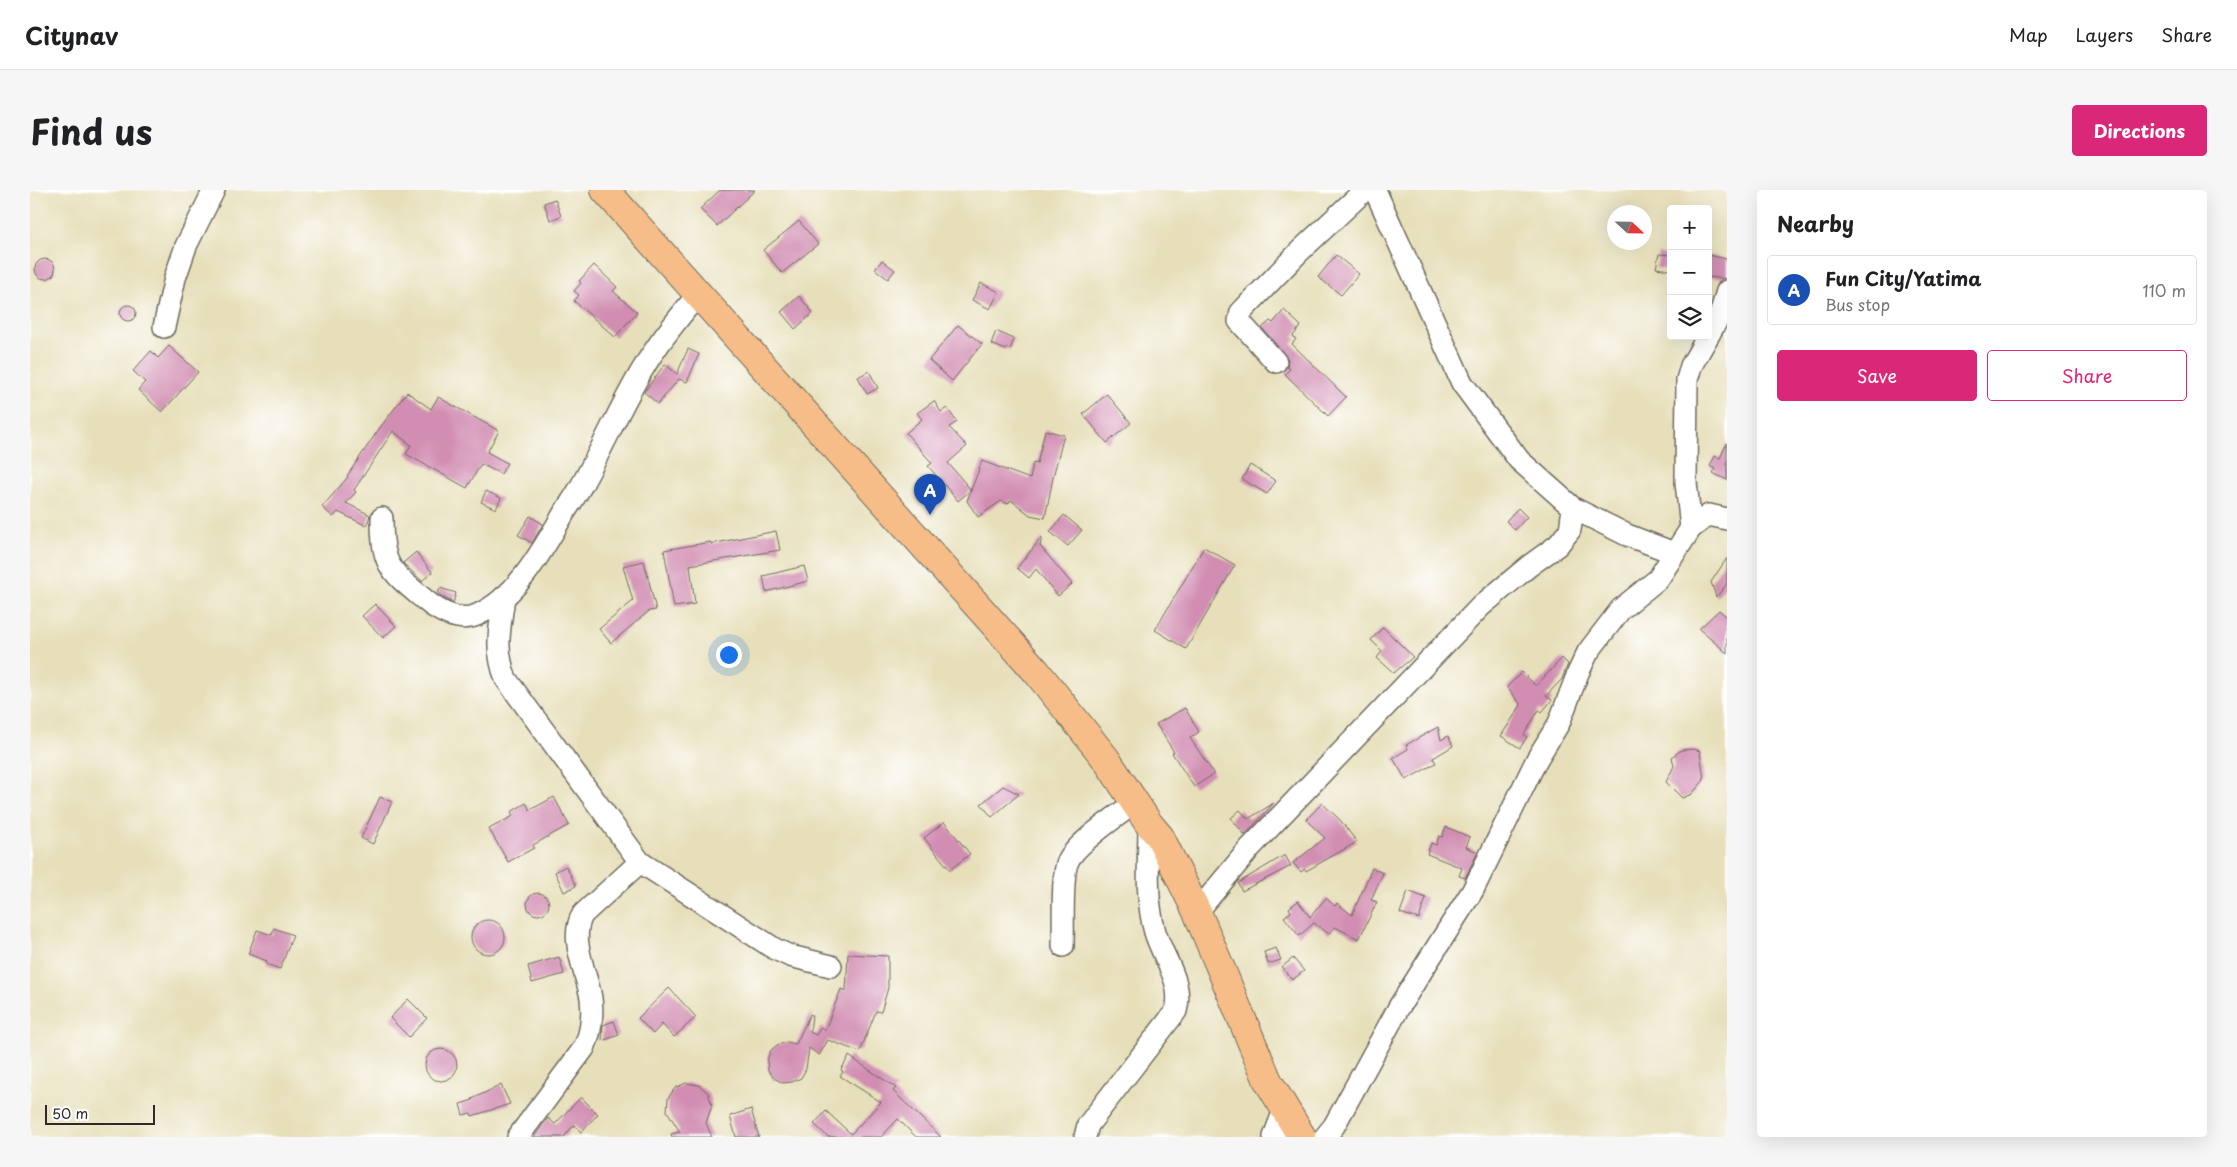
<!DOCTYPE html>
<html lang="en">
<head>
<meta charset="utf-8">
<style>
  :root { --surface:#fff; --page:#f6f6f6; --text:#202124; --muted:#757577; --line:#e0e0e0; --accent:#db2777 }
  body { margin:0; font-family:"Playpen Sans",sans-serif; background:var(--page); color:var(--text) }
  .controls { position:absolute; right:15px; top:15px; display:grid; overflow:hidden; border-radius:5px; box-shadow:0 5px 20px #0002 }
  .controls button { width:45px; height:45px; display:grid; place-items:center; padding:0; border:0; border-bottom:1px solid var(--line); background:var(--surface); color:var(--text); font:25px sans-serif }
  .compass { position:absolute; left:1577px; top:15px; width:45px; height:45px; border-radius:50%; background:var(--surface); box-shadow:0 5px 20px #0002; rotate:112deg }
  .scale { position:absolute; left:15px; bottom:12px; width:110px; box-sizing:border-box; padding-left:5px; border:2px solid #2b2b2b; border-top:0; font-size:14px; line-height:18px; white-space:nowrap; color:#2b2b2b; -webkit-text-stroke:4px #fff; paint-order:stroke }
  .you { position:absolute; left:698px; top:464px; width:18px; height:18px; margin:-12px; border:4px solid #fff; border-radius:50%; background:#1a73e8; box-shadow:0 0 0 8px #1a73e833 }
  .badge { display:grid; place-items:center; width:32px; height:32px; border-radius:50%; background:var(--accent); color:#fff; font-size:16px; font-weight:700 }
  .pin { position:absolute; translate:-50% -41px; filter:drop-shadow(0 1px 2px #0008) }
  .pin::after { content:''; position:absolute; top:26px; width:18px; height:15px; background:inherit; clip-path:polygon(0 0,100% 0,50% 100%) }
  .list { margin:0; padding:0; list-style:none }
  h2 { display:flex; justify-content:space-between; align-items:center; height:65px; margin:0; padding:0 20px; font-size:21px }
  h2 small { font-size:16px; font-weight:400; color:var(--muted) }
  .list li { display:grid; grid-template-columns:32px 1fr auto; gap:15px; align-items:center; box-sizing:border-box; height:70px; margin:0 10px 10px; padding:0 10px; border:1px solid var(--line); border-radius:5px }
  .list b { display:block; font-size:19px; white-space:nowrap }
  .list p { margin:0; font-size:16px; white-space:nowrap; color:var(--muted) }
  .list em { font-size:16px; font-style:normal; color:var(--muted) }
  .actions { display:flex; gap:10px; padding:15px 20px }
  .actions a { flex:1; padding:11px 0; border:1px solid var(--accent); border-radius:5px; text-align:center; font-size:18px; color:var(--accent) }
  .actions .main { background:var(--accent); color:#fff }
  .icon { flex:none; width:28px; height:28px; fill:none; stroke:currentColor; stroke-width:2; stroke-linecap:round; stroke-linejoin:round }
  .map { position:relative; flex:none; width:1697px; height:947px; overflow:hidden; border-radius:5px }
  header { display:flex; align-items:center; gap:30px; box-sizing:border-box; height:70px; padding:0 25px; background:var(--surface); border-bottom:1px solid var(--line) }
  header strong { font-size:24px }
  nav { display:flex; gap:28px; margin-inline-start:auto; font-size:18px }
  .intro { display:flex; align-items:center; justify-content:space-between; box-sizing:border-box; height:120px; padding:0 30px }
  h1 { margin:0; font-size:35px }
  .button { padding:12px 22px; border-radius:5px; background:var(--accent); color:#fff; font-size:18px; font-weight:700 }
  main { display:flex; gap:30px; padding:0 30px }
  aside { flex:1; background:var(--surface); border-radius:5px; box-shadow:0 5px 20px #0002 }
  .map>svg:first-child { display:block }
</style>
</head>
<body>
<header>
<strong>Citynav</strong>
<nav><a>Map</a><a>Layers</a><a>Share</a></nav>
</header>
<div class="intro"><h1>Find us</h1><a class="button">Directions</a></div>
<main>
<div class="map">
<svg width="1697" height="947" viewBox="0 0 1697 947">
  <rect width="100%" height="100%" fill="#fff"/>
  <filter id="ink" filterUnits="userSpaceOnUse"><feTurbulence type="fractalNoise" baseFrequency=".02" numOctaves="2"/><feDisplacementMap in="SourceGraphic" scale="10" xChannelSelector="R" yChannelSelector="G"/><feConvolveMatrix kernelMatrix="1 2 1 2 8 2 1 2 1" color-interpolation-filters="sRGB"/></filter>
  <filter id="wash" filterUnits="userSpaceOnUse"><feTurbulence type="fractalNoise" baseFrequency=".0096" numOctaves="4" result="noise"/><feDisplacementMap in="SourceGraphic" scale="20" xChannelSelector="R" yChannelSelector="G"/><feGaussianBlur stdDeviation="1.12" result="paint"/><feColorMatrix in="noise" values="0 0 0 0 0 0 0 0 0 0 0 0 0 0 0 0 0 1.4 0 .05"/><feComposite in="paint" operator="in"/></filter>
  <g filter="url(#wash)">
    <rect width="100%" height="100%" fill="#e7dfba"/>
    <g id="blocks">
      <g fill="#d18eb2">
        <polygon points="690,0 725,0 687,36 670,19"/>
        <polygon points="525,9 531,26 520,30 514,13"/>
        <polygon points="769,31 788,54 752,83 733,60"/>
        <polygon points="1629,64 1641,65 1641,80 1626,78"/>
        <polygon points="1306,65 1329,84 1311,105 1288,87"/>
        <polygon points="1678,65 1697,69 1697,89 1678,87"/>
        <circle cx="15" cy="79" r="10"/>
        <polygon points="852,70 865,80 858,89 845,79"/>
        <polygon points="564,75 587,97 583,101 607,122 585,147 544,111 549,105 544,101 551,93 549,91"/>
        <polygon points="951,93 969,102 960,119 942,110"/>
        <polygon points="769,106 783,123 765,139 751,122"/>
        <circle cx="98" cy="123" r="8"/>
        <polygon points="1254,120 1271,136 1263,146 1266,149 1262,154 1316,207 1298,226 1255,184 1260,179 1257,177 1258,169 1232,138 1240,131 1243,133"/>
        <polygon points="928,135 952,154 922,191 899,170"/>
        <polygon points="966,141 984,149 980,160 977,158 976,160 961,154"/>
        <polygon points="139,156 168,182 132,222 108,200 115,192 103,181 121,161 128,168"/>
        <polygon points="658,159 669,164 657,192 649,189 628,214 614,202 635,174 647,184"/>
        <polygon points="839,181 848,198 837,204 828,187"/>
        <polygon points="377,202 401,219 408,207 469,241 457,262 477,273 471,284 451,274 437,298 376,264 381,255 363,241 324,300 326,302 316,313 340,325 337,336 308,322 303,327 292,317 318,287 317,286 349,239"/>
        <polygon points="1077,204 1101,233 1077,253 1053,224"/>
        <polygon points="904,211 911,222 917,218 927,232 919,237 937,256 918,273 941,300 928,311 898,276 902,273 876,243 892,229 887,223"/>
        <polygon points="1015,240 1034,245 1024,283 1015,328 1000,325 981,310 978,314 971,311 948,327 937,311 952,271 1000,289 1003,273 1007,274"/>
        <polygon points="1697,253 1697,290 1683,283 1685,279 1680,276 1685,266 1690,268"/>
        <polygon points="1220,275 1246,291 1237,304 1212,289"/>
        <polygon points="456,301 471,308 466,319 451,312"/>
        <polygon points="1488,318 1497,327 1485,340 1476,331"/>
        <polygon points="1034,325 1052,340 1038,356 1020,342"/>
        <polygon points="500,326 513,334 502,353 488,345"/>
        <polygon points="746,341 750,360 660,375 665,414 644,417 634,360 681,352 681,354"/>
        <polygon points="1012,347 1010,356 1042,394 1028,406 1006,379 999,388 987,378"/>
        <polygon points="1174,357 1205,375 1156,459 1125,440"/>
        <polygon points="386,362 402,382 392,391 373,373"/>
        <polygon points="1697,368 1697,394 1686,407 1681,392"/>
        <polygon points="614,371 626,420 619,421 581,453 569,439 603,411 593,376"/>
        <polygon points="774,376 778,391 736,402 733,386"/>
        <polygon points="410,398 426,403 423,413 408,404"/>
        <polygon points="345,414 366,436 353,448 332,426"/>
        <polygon points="1689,420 1697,427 1697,463 1669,439"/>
        <polygon points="1353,437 1383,467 1364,483 1347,468 1352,461 1341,450"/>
        <polygon points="1532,468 1538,474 1532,489 1516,506 1522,510 1512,522 1509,520 1494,545 1497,547 1490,558 1471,546 1491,515 1477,497 1492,482 1506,496"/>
        <polygon points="1155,518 1169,542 1160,548 1184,584 1164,597 1142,563 1144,562 1126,534"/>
        <polygon points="1408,537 1411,550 1418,546 1423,556 1403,568 1406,573 1376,590 1363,568 1378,559 1376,555"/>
        <polygon points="1664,559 1670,561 1674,590 1662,604 1652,608 1636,592 1644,576 1642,567 1651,560"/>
        <polygon points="973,596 989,604 962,627 951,614"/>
        <polygon points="350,607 362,612 343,654 331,648"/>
        <polygon points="524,607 539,635 503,655 504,658 478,672 459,639 483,626 481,622 496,613 500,620"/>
        <polygon points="1244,613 1215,645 1201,628 1210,620 1218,629"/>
        <polygon points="1292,613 1310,630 1327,652 1276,681 1275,679 1271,682 1263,673 1295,648 1276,630"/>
        <polygon points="914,632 940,664 920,680 894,648"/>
        <polygon points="1416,637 1440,647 1436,657 1448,662 1435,688 1429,686 1432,678 1397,664 1401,653 1406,655 1409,646 1412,647"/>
        <polygon points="1255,665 1261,676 1212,701 1208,693"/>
        <polygon points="536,676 546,696 534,702 525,682"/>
        <polygon points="1342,678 1353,683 1341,710 1347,712 1329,749 1305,737 1299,744 1284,733 1269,746 1254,727 1261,722 1259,718 1268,711 1280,727 1296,708 1305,716 1307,713 1322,725"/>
        <polygon points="1378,701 1396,708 1389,729 1370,723"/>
        <circle cx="508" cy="714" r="11"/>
        <circle cx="458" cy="747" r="17"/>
        <polygon points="244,738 263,745 250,779 236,774 237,771 218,764 227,740 242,745"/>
        <polygon points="1246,758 1251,770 1238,774 1234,762"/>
        <polygon points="818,764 858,766 858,798 851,822 846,821 830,862 798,850 789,865 779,858 776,879 771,888 762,892 753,893 744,888 738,880 737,871 740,861 747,855 757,852 766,854 780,824 782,825 780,842 786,845 791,837 795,840 811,799 816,801"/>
        <polygon points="529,767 534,784 502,793 498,776"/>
        <polygon points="1263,768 1274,781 1262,790 1252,777"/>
        <polygon points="639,798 666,827 644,847 632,834 623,844 608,828"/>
        <polygon points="378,809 397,828 379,847 360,828"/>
        <polygon points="584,831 589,845 572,851 573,835"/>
        <circle cx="411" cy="875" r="16"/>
        <polygon points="819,866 866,898 863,901 911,947 886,947 868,929 851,947 798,947 784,934 796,921 821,944 851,912 810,886 813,882 811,880"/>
        <polygon points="656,893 669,895 678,903 682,915 676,933 682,947 642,947 641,944 650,942 637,921 638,908 645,898"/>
        <polygon points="471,895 480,914 442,926 441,923 433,925 430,914 443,910 442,909"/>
        <polygon points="551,907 568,924 551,942 544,935 534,947 504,947 518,928 525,934"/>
        <polygon points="721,919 729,947 706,947 700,926"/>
      </g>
    </g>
  </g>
  <g filter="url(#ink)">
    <use href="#blocks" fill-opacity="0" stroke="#6d6a5d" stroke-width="1"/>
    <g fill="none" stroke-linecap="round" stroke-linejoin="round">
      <defs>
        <g id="minor">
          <polyline points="134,137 145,88 156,56 184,0"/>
          <polyline points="1678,146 1690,125 1697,101"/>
          <polyline points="1246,172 1209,131 1211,122 1270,61 1335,0"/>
          <polyline points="1543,318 1597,345 1644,363"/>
          <path d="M 352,328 C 352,376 359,380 395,410 C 408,421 429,433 447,425 C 486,408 510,364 530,330 C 536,319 544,309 550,298 C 573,258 590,216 614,177 C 629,151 649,128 668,104"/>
          <polyline points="1661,338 1656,292 1657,190 1661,176 1678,146"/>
          <path d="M 474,407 C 470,439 464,458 476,489 L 610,672 L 745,759 L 760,766 L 801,776"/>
          <polyline points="1167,722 1220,658 1451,416 1499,376 1528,355 1540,340 1543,318 1489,270 1432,193 1345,0"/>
          <path d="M 1033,756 C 1034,738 1031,685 1038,671 C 1046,653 1090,624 1106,612"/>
          <path d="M 488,947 L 554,858 C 561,843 563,825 561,808 C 557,783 538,748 553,724 L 610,672"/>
          <path d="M 1055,947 L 1058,935 L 1146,821 C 1154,792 1133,769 1125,742 C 1115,708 1119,669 1119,634"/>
          <polyline points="1244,947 1254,920"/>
          <polyline points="1295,947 1304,936 1369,817 1443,700 1507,569 1529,533 1548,483 1558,462 1591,419 1628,389 1661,338 1679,325 1697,329"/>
        </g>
        <polyline id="major" points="575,0 1006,481 1076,569 1119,634 1130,647 1167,722 1238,891 1272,947"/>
      </defs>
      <use href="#minor" stroke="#6d6a5d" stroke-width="24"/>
      <use href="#major" stroke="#6d6a5d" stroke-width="30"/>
      <use href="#minor" stroke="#fff" stroke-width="21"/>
      <use href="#major" stroke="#f7bd88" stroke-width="28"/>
    </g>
  </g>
</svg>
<div class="controls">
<button>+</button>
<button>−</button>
<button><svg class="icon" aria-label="layers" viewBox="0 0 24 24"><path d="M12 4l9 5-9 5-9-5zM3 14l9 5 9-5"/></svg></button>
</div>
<svg class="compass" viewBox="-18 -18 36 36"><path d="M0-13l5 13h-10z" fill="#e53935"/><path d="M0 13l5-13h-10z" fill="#757577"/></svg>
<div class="scale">50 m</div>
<div class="you"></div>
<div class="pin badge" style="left:900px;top:325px;background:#1a4fb4">A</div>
</div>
<aside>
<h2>Nearby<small></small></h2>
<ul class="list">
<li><span class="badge" style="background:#1a4fb4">A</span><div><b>Fun City/Yatima</b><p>Bus stop</p></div><em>110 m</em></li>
</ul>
<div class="actions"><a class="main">Save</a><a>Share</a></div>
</aside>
</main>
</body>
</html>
